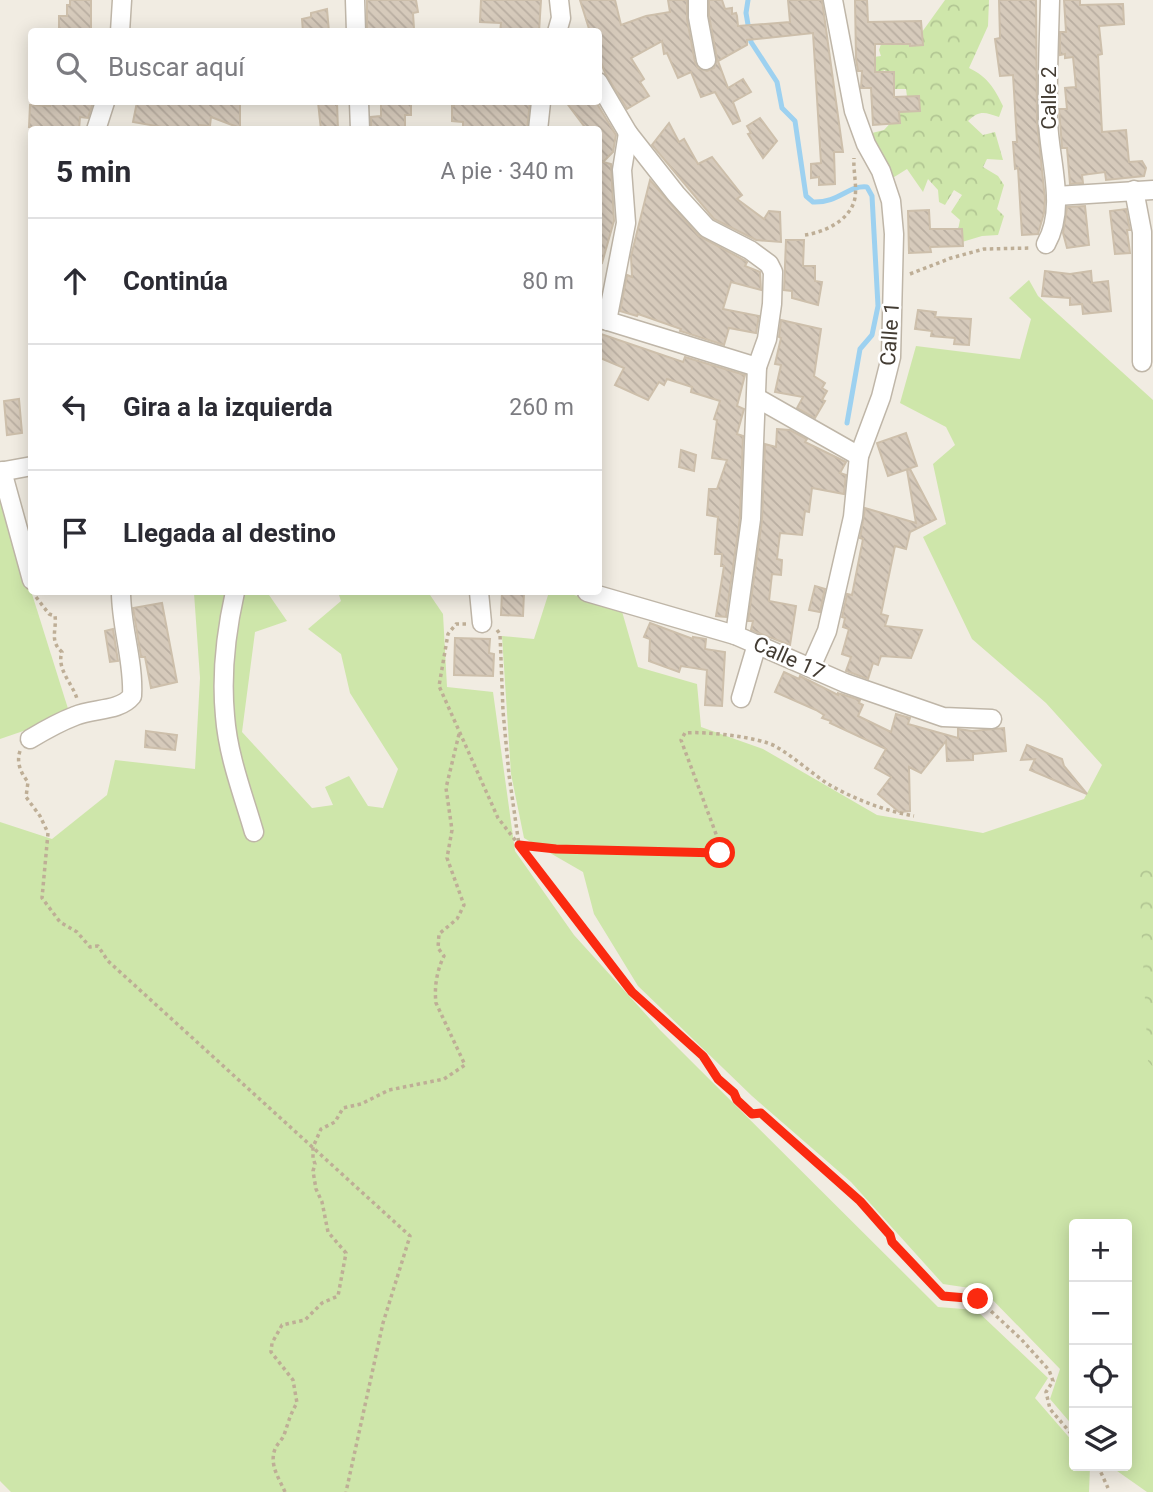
<!DOCTYPE html>
<html lang="es">
<head>
<meta charset="utf-8">
<style>
  :root { --surface:#fff; --page:#f2f2f3; --text:#2b2b33; --muted:#7c7c81; --line:#e1e1e2 }
  body { margin:0; font-family:Roboto,sans-serif; background:var(--page); color:var(--text) }
  .controls { position:absolute; right:21px; bottom:21px; display:grid; overflow:hidden; border-radius:7px; box-shadow:0 4px 18px #0003 }
  .controls button { width:63px; height:63px; display:grid; place-items:center; padding:0; border:0; border-bottom:2px solid var(--line); background:var(--surface); color:var(--text); font:35px sans-serif }
  .stop { position:absolute; width:21px; height:21px; margin:-16px; border:5px solid #fb2a10; border-radius:50%; background:#fff }
  .stop.end { background:#fb2a10; border-color:#fff; box-shadow:0 2px 7px #0008 }
  .list { margin:0; padding:0; list-style:none }
  h2 { display:flex; justify-content:space-between; align-items:center; height:91px; margin:0; padding:0 28px; font-size:30px }
  h2 small { font-size:23px; font-weight:400; color:var(--muted) }
  .list li { display:grid; grid-template-columns:46px 1fr auto; gap:21px; align-items:center; box-sizing:border-box; height:126px; padding:0 28px; border-top:2px solid var(--line) }
  .list b { display:block; font-size:26px; white-space:nowrap }
  .list em { font-size:23px; font-style:normal; color:var(--muted) }
  .icon { flex:none; width:38px; height:38px; fill:none; stroke:currentColor; stroke-width:2; stroke-linecap:round; stroke-linejoin:round }
  .map { position:relative; flex:none; width:1153px; height:1492px; overflow:hidden }
  .search { position:absolute; background:var(--surface); box-shadow:0 4px 18px #0003; left:28px; top:28px; width:574px; height:77px; display:flex; align-items:center; gap:18px; box-sizing:border-box; padding:0 24px; border-radius:7px; color:var(--muted); font-size:26px }
  .panel { position:absolute; background:var(--surface); box-shadow:0 4px 18px #0003; left:28px; top:126px; width:574px; height:469px; border-radius:7px }
  .map>svg:first-child { display:block }
</style>
</head>
<body>
<div class="map">
<svg width="1153" height="1492" viewBox="0 0 1153 1492">
  <defs>
    <pattern id="forest-crowns" width="20" height="18" patternUnits="userSpaceOnUse" patternTransform="scale(1.75)"><rect width="20" height="18" fill="#cee6aa"/><path d="M2 6a3 3 0 1 1 6 0M12 15a3 3 0 1 1 6 0" fill="none" stroke="#b2c693"/></pattern>
    <pattern id="building-back-hatch" width="6" height="6" patternUnits="userSpaceOnUse" patternTransform="scale(1.75)"><rect width="6" height="6" fill="#d6cabb"/><path d="M-1 5l2 2M0 0l6 6M5-1l2 2" fill="none" stroke="#b9aea1"/></pattern>
  </defs>
  <rect width="100%" height="100%" fill="#f1ece2"/>
  <g fill="#cee6aa">
    <polygon points="1029,280 1038,296 1153,400 1153,1492 1147,1492 1110,1466 1127,1466 1127,1224 1074,1224 1074,1427 1050,1399 1060,1369 983,1290 943,1284 851,1182 752,1096 638,986 594,914 583,872 524,838 511,774 502,636 534,639 549,592 563,592 621,608 638,667 697,684 701,727 763,749 877,815 983,833 1084,799 1102,765 1046,703 972,639 923,537 946,524 933,464 955,445 946,427 900,403 916,346 1020,359 1031,319 1009,298"/>
    <polygon points="0,492 70,715 0,739"/>
    <polygon points="208,592 267,592 287,621 255,632 242,732 312,808 333,805 325,787 349,776 368,806 383,808 398,769 350,693 341,654 308,629 341,601 338,592 428,592 443,614 447,687 493,692 515,851 574,935 660,1030 938,1307 976,1310 1048,1378 1035,1398 1074,1443 1074,1466 1090,1466 1089,1492 11,1492 0,1481 0,822 52,839 107,795 115,760 195,769 200,678 194,593"/>
  </g>
  <g fill="url(#forest-crowns)">
    <path d="M 945,0 L 989,0 L 988,26 L 969,68 C 988,77 994,88 1003,106 L 999,117 C 985,112 979,110 968,121 L 983,135 L 995,132 L 1003,160 L 987,159 L 983,167 L 998,176 L 1004,185 L 997,209 L 1004,216 L 998,235 L 982,236 L 962,242 L 958,230 L 960,220 L 951,212 L 962,195 L 954,190 L 945,205 L 939,202 L 938,190 L 928,179 L 923,192 L 907,169 L 891,179 L 866,144 L 872,133 L 884,130 L 908,104 L 906,89 L 891,89 L 885,70 L 874,74 L 874,57 L 881,56 L 879,50 L 882,41 L 922,32 Z"/>
    <polygon points="1138,860 1153,873 1153,1067 1148,1061"/>
  </g>
  <g fill="none" stroke-linecap="round" stroke-linejoin="round">
    <path stroke="#9dd1f0" stroke-width="5" d="M 748,0 L 746,13 L 751,42 L 777,82 L 782,108 L 795,121 L 806,196 L 813,202 C 839,203 848,185 867,187 L 872,196 L 878,306 L 872,335 L 860,349 L 847,423"/>
  </g>
  <g fill="url(#building-back-hatch)" stroke="#cdbfab" stroke-width="2">
    <polygon points="70,0 91,0 91,30 59,32 59,16 67,16 67,5 70,5"/>
    <polygon points="367,0 416,0 418,12 413,13 414,29 412,29 412,32 367,32"/>
    <polygon points="481,0 541,0 539,32 500,32 501,23 480,22"/>
    <polygon points="580,0 615,0 621,25 646,16 670,12 668,0 687,0 687,19 695,62 698,68 707,71 714,68 717,59 709,16 709,0 722,0 725,9 732,8 732,14 736,13 737,16 738,26 790,22 788,0 822,0 843,152 834,152 835,184 819,185 819,177 811,178 811,164 821,163 813,33 747,40 747,45 718,61 728,88 743,79 751,92 733,102 740,121 733,124 715,92 701,97 691,72 678,78 667,53 664,54 662,41 631,58 644,79 640,82 649,96 627,109 605,73 598,54 598,32 590,32"/>
    <polygon points="855,0 867,0 868,22 921,21 923,45 910,46 910,44 875,44 875,72 894,72 894,97 919,96 920,111 899,112 900,123 873,125 871,88 861,88 862,71 858,71 856,59"/>
    <polygon points="999,0 1036,0 1037,121 1045,199 1044,213 1038,234 1022,235 1018,168 1015,169 1013,142 1017,142 1013,75 1000,76 995,39 1000,38"/>
    <polygon points="1064,0 1080,0 1080,5 1123,4 1124,24 1099,26 1102,54 1098,55 1102,132 1126,130 1129,162 1142,161 1146,168 1144,176 1106,180 1105,172 1082,175 1083,183 1070,184 1067,148 1062,148 1059,109 1067,109 1065,88 1076,87 1073,57 1065,58 1065,54 1060,55 1060,32 1066,32"/>
    <polygon points="327,9 329,32 303,32 302,19 311,17 311,13"/>
    <polygon points="50,102 92,102 92,106 88,118 80,117 79,130 29,127 30,105 50,106"/>
    <polygon points="137,102 240,102 240,128 211,117 210,126 200,125 199,130 162,130 162,127 133,122"/>
    <polygon points="318,102 337,102 338,130 321,130"/>
    <polygon points="381,102 411,102 411,115 405,115 405,130 371,130 371,117 381,116"/>
    <polygon points="454,102 530,102 527,130 463,130 463,122 452,121 452,106 454,106"/>
    <polygon points="566,102 596,102 616,135 613,152 603,162 611,164 614,221 602,263 598,262 598,130 587,130"/>
    <polygon points="760,118 777,141 763,158 748,134 751,133 747,126"/>
    <polygon points="669,123 679,142 684,139 698,164 712,157 742,195 737,199 764,219 769,211 780,212 781,242 756,240 714,219 652,145"/>
    <polygon points="650,180 699,236 744,260 747,262 745,266 760,272 761,290 731,282 723,309 759,316 756,333 729,328 724,345 680,331 681,329 638,314 637,316 620,311 627,275 632,277 631,256"/>
    <polygon points="1085,206 1089,245 1067,248 1063,233 1067,207"/>
    <polygon points="1126,209 1130,230 1127,230 1130,253 1115,254 1110,211"/>
    <polygon points="929,210 930,229 962,229 963,246 930,247 931,252 909,253 908,211"/>
    <polygon points="786,240 804,240 803,266 815,266 815,281 822,282 818,305 792,298 792,291 784,290"/>
    <polygon points="1045,271 1070,274 1091,271 1092,283 1108,281 1111,311 1083,314 1082,304 1070,305 1070,298 1042,296"/>
    <polygon points="918,310 936,312 935,317 971,319 969,345 954,344 955,338 931,336 932,331 915,329"/>
    <polygon points="781,320 821,329 814,376 825,383 822,388 827,391 822,400 825,401 815,418 797,408 803,397 775,392 781,365 775,364 781,338 779,337"/>
    <polygon points="598,333 683,362 685,357 745,375 737,406 744,409 737,434 743,436 740,518 726,617 716,616 724,566 721,566 722,554 715,554 718,517 707,515 709,489 717,489 727,460 712,458 717,420 714,419 720,401 691,392 692,387 667,379 664,385 659,382 648,400 615,385 624,368 598,357"/>
    <polygon points="19,399 22,433 7,435 4,401"/>
    <polygon points="777,429 790,430 807,439 805,442 846,462 840,473 846,475 844,494 812,488 809,512 805,511 802,535 780,533 777,559 782,560 781,575 772,574 769,601 796,606 790,645 751,630 753,621 748,621 762,520 765,444 776,447"/>
    <polygon points="906,433 917,466 888,476 877,443"/>
    <polygon points="681,450 696,455 694,471 679,467"/>
    <polygon points="910,469 936,519 910,532 906,549 895,546 881,614 888,616 885,626 922,630 911,658 881,656 878,665 873,663 868,679 846,671 851,657 842,654 849,629 843,627 845,618 842,617 847,594 852,595 863,539 860,538 865,508 916,523 907,470"/>
    <polygon points="815,586 825,589 820,612 809,610"/>
    <polygon points="502,592 524,592 523,616 501,615"/>
    <polygon points="162,603 177,682 151,688 145,657 141,657 133,608"/>
    <polygon points="650,623 693,639 693,637 706,639 705,649 725,652 722,706 705,705 707,670 681,666 679,672 649,661 650,639 644,637"/>
    <polygon points="113,629 118,661 110,662 105,631"/>
    <polygon points="455,638 490,639 489,653 494,654 493,676 454,675"/>
    <polygon points="784,672 799,679 800,676 838,695 838,693 860,700 859,703 863,705 858,716 891,732 896,714 910,718 908,724 958,738 958,729 972,731 1004,728 1006,751 973,754 973,760 947,761 946,741 921,773 909,767 910,811 899,812 878,794 891,777 875,768 886,749 830,723 831,721 822,718 824,715 816,710 775,692"/>
    <polygon points="146,731 177,735 175,750 145,747"/>
    <polygon points="1027,745 1062,759 1064,766 1087,794 1030,770 1035,759 1021,760"/>
  </g>
  <g fill="none" stroke-linecap="round" stroke-linejoin="round">
    <defs>
      <g id="minor">
        <polyline points="355,0 356,32"/>
        <polyline points="698,0 698,17 706,60"/>
        <polyline points="120,32 122,0"/>
        <polyline points="557,32 561,18 559,0"/>
        <polyline points="598,82 628,133 676,194 707,228 750,250 769,264 773,272 772,304 767,339 757,367 751,519 735,635"/>
        <polyline points="359,102 360,130"/>
        <polyline points="96,130 105,102"/>
        <polyline points="538,130 541,102"/>
        <polyline points="1134,190 1142,232 1142,362"/>
        <polyline points="1056,196 1153,190"/>
        <path d="M 1046,244 C 1067,207 1049,160 1048,120 C 1047,80 1049,40 1050,0"/>
        <polyline points="598,318 757,367"/>
        <polyline points="607,321 626,223 622,170 628,133"/>
        <polyline points="757,398 859,456"/>
        <polyline points="2,471 32,580"/>
        <polyline points="0,472 32,466"/>
        <path d="M 235,592 C 226,632 221,674 225,716 C 228,756 243,794 254,832"/>
        <polyline points="479,592 482,623"/>
        <polyline points="587,592 735,635 845,683 943,717 992,719"/>
        <polyline points="811,667 827,631 853,517 859,456 881,397 891,357 894,234 891,201 881,171 866,144 854,111 833,0"/>
        <polyline points="741,698 757,644"/>
        <path d="M 30,739 C 45,730 59,722 75,716 C 93,708 119,712 132,696 C 134,661 121,627 121,592"/>
      </g>
    </defs>
    <use href="#minor" stroke="#bfb6a8" stroke-width="21"/>
    <g stroke="#beae96" stroke-width="3.5" stroke-dasharray="3.5 3.5" stroke-linecap="butt">
      <path d="M 805,235 C 824,232 847,222 854,202 C 858,189 853,172 854,158"/>
      <polyline points="910,274 951,258 984,249 1031,248"/>
      <path d="M 36,597 L 49,614 L 55,616 C 57,629 49,641 62,652 C 56,669 73,684 77,699"/>
      <path d="M 466,624 L 456,624 L 448,634 L 439,686 L 498,818 L 519,845 L 556,849 L 720,853 L 722,850 L 681,740 L 685,733 C 704,731 758,737 775,746 C 794,757 810,772 828,784 C 854,799 885,811 914,816"/>
      <polyline points="497,630 500,634 503,711 509,775 519,845 632,992 703,1056 718,1079 735,1093 737,1100 752,1113 761,1113 860,1201 890,1235 892,1242 943,1296 978,1299 1021,1339 1049,1370 1053,1381 1046,1392 1050,1409 1074,1437"/>
      <path d="M 20,751 C 16,763 21,773 28,782 L 26,797 L 40,816 L 48,833 L 42,898 L 60,922 L 77,932 L 90,947 L 98,946 L 108,961 L 410,1236 L 383,1323 L 346,1492"/>
      <polyline points="1098,1466 1108,1488"/>
      <path d="M 285,1492 C 279,1478 269,1465 275,1449 C 277,1444 282,1440 284,1435 C 288,1424 290,1414 297,1403 L 293,1380 L 271,1352 L 272,1343 L 282,1325 L 305,1320 L 322,1303 L 338,1296 L 346,1253 L 328,1232 L 322,1202 L 316,1189 L 313,1171 L 315,1164 L 313,1158 L 313,1147 L 321,1129 L 335,1122 L 343,1108 L 361,1104 L 389,1090 L 444,1079 L 465,1065 L 436,1003 C 434,987 437,970 444,956 L 438,948 L 439,934 L 457,919 L 464,905 L 447,858 L 452,830 L 446,788 L 459,734"/>
    </g>
    <use href="#minor" stroke="#fff" stroke-width="18"/>
  </g>
  <g fill="none" stroke-linecap="round" stroke-linejoin="round">
    <polyline stroke="#fb2a10" stroke-width="9" points="720,853 556,849 519,845 632,992 703,1056 718,1079 734,1093 737,1100 752,1114 761,1113 860,1201 890,1235 892,1242 943,1296 978,1299"/>
  </g>
  <g text-anchor="middle" dominant-baseline="central" stroke-width="5" stroke-linejoin="round" paint-order="stroke">
    <g font-size="21" fill="#433c33" stroke="#fff">
      <text transform="translate(1049 98) rotate(-90)">Calle 2</text>
      <text transform="translate(890 334) rotate(-86)">Calle 1</text>
      <text transform="translate(789 658) rotate(24)">Calle 17</text>
    </g>
  </g>
</svg>
<div class="controls">
<button>+</button>
<button>−</button>
<button><svg class="icon" aria-label="locate" viewBox="0 0 24 24"><circle cx="12" cy="12" r="6"/><path d="M12 2v4M12 18v4M2 12h4M18 12h4"/></svg></button>
<button><svg class="icon" aria-label="layers" viewBox="0 0 24 24"><path d="M12 4l9 5-9 5-9-5zM3 14l9 5 9-5"/></svg></button>
</div>
<div class="stop" style="left:720px;top:853px"></div>
<div class="stop end" style="left:978px;top:1299px"></div>
<div class="search"><svg class="icon" aria-label="search" viewBox="0 0 24 24"><circle cx="10" cy="10" r="6"/><path d="M15 15l6 6"/></svg>Buscar aquí</div>
<section class="panel">
<h2>5 min<small>A pie · 340 m</small></h2>
<ul class="list">
<li><svg class="icon" aria-label="ahead" viewBox="0 0 24 24"><path d="M12 20V5M6 11l6-6 6 6"/></svg><div><b>Continúa</b></div><em>80 m</em></li>
<li><svg class="icon" aria-label="left" viewBox="0 0 24 24"><path d="M17 20v-9H6M10 6l-5 5 5 5"/></svg><div><b>Gira a la izquierda</b></div><em>260 m</em></li>
<li><svg class="icon" aria-label="arrive" viewBox="0 0 24 24"><path d="M6 21V4h12l-3 4 3 4H6"/></svg><div><b>Llegada al destino</b></div></li>
</ul>
</section>
</div>
</body>
</html>
